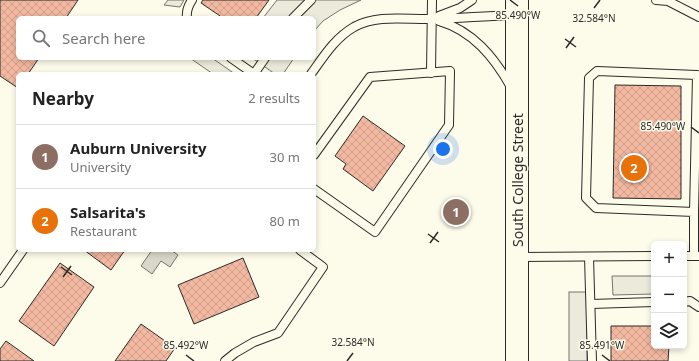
<!DOCTYPE html>
<html lang="en">
<head>
<meta charset="utf-8">
<style>
  :root { --surface:#fff; --page:#f2f2f2; --text:#222; --muted:#767676; --line:#e0e0e0; --accent:#db2777 }
  body { margin:0; font-family:"Noto Sans",sans-serif; background:var(--page); color:var(--text) }
  .controls { position:absolute; right:12px; bottom:12px; display:grid; overflow:hidden; border-radius:6px; box-shadow:0 2px 6px #0003 }
  .controls button { width:36px; height:36px; display:grid; place-items:center; padding:0; border:0; border-bottom:1px solid var(--line); background:var(--surface); color:var(--text); font:20px sans-serif }
  .you { position:absolute; left:443px; top:149px; width:14px; height:14px; margin:-10px; border:3px solid #fff; border-radius:50%; background:#1a73e8; box-shadow:0 0 0 6px #1a73e833 }
  .badge { display:grid; place-items:center; width:26px; height:26px; border-radius:50%; background:var(--accent); color:#fff; font-size:13px; font-weight:700 }
  .pin { position:absolute; translate:-50% -50%; border:2px solid #fff; box-shadow:0 1px 4px #0006 }
  .list { margin:0; padding:0; list-style:none }
  h2 { display:flex; justify-content:space-between; align-items:center; height:52px; margin:0; padding:0 16px; font-size:17px }
  h2 small { font-size:13px; font-weight:400; color:var(--muted) }
  .list li { display:grid; grid-template-columns:26px 1fr auto; gap:12px; align-items:center; box-sizing:border-box; height:64px; padding:0 16px; border-top:1px solid var(--line) }
  .list b { display:block; font-size:15px; white-space:nowrap }
  .list p { margin:0; font-size:13px; white-space:nowrap; color:var(--muted) }
  .list em { font-size:13px; font-style:normal; color:var(--muted) }
  .icon { flex:none; width:22px; height:22px; fill:none; stroke:currentColor; stroke-width:2; stroke-linecap:round; stroke-linejoin:round }
  .map { position:relative; flex:none; width:699px; height:361px; overflow:hidden }
  .search { position:absolute; background:var(--surface); box-shadow:0 2px 6px #0003; left:16px; top:16px; width:300px; height:44px; display:flex; align-items:center; gap:10px; box-sizing:border-box; padding:0 14px; border-radius:6px; color:var(--muted); font-size:15px }
  .panel { position:absolute; background:var(--surface); box-shadow:0 2px 6px #0003; left:16px; top:72px; width:300px; height:180px; border-radius:6px }
  .map>svg:first-child { display:block }
</style>
</head>
<body>
<div class="map">
<svg width="699" height="361" viewBox="0 0 699 361">
  <defs>
    <pattern id="building-cross-hatch" width="8" height="8" patternUnits="userSpaceOnUse"><rect width="8" height="8" fill="#f2b8a0"/><path d="M0 0l8 8M0 8l8-8" fill="none" stroke="#d09e8a"/></pattern>
  </defs>
  <rect width="100%" height="100%" fill="#fdfbea"/>
  <g fill="#eceadb" stroke="#74746e">
    <polygon points="168,0 184,0 180,7 164,5"/>
    <polygon points="277,0 361,0 340,10 323,21 314,31 314,18 263,18"/>
    <polygon points="190,58 212,58 235,74 213,74"/>
    <polygon points="252,58 294,58 283,74 275,74"/>
    <polygon points="612,276 654,276 654,294 613,295"/>
    <rect x="569" y="292" width="18" height="69"/>
  </g>
  <polygon fill="#d8d7c9" stroke="#74746e" points="152,250 171,250 178,255 170,267 161,261 152,274 141,266"/>
  <g fill="url(#building-cross-hatch)" stroke="#2b2b2b">
    <polygon points="0,0 78,0 66,18 18,18 18,58 39,58 28,74 18,74 18,88 0,76"/>
    <polygon points="203,0 269,0 256,18 223,18 201,3"/>
    <polygon points="615,85 681,86 681,199 613,198"/>
    <polygon points="363,116 405,146 373,191 343,169 346,164 335,156"/>
    <polygon points="84,250 125,250 111,270"/>
    <polygon points="243,258 259,297 194,324 178,285"/>
    <polygon points="60,263 94,287 54,346 19,321"/>
    <polygon points="141,324 175,348 166,361 115,361"/>
    <polygon points="611,326 654,326 654,346 669,346 668,361 611,361"/>
    <polygon points="6,341 34,361 0,361 0,349"/>
  </g>
  <g fill="none" stroke-linecap="round" stroke-linejoin="round">
    <defs>
      <g id="service">
        <polyline points="656,0 668,1 699,17"/>
        <polyline points="439,16 460,8 472,0"/>
        <path d="M 187,18 C 186,11 188,6 192,0"/>
        <polyline points="293,18 311,0"/>
        <path d="M 439,21 C 473,31 494,57 511,87"/>
        <polyline points="231,58 254,74"/>
        <polyline points="431,73 432,0"/>
        <polyline points="254,74 265,58"/>
        <path d="M 311,74 C 324,56 335,38 354,27 C 378,14 407,20 433,19 C 460,18 488,16 516,15"/>
        <polyline points="314,155 370,77 450,71 449,125 375,232 314,189"/>
        <polyline points="694,212 596,208 586,198 589,78 597,71 697,75 694,212 694,256"/>
        <polyline points="684,256 699,256"/>
        <polyline points="519,257 654,256"/>
        <polyline points="589,257 592,361"/>
        <polyline points="0,283 23,250"/>
        <polyline points="684,302 690,301 699,307"/>
        <polyline points="591,304 654,302"/>
        <polyline points="225,361 235,353 254,342 278,333 323,267 300,250"/>
      </g>
      <polyline id="primary" points="517,361 517,0"/>
    </defs>
    <use href="#service" stroke="#2b2b2b" stroke-width="10"/>
    <use href="#primary" stroke="#2b2b2b" stroke-width="24"/>
    <use href="#service" stroke="#fdfbea" stroke-width="8"/>
    <use href="#primary" stroke="#fdfbea" stroke-width="22"/>
  </g>
  <path fill="none" stroke="#2b2b2b" stroke-width="1.5" d="M 510,0 L 518,6M 594,8 L 600,0M 565,39 L 576,47M 566,48 L 574,37M 691,127 L 699,133M 428,234 L 439,242M 430,243 L 438,232M 61,267 L 72,275M 63,277 L 71,266M 186,355 L 194,361M 602,355 L 610,361M 347,361 L 353,353"/>
  <g text-anchor="middle" dominant-baseline="central" stroke-width="3" stroke-linejoin="round" paint-order="stroke">
    <g font-size="14" fill="#2b2b2b" stroke="#fdfbea">
      <text transform="translate(517 180) rotate(-90)">South College Street</text>
    </g>
  </g>
  <g font-size="10" text-anchor="middle" fill="#2b2b2b" stroke="#fdfbea" stroke-width="3" stroke-linejoin="round" paint-order="stroke">
    <text x="518" y="19">85.490°W</text>
    <text x="594" y="22">32.584°N</text>
    <text x="663" y="130">85.490°W</text>
    <text x="353" y="346">32.584°N</text>
    <text x="186" y="349">85.492°W</text>
    <text x="602" y="349">85.491°W</text>
  </g>
</svg>
<div class="controls">
<button>+</button>
<button>−</button>
<button><svg class="icon" aria-label="layers" viewBox="0 0 24 24"><path d="M12 4l9 5-9 5-9-5zM3 14l9 5 9-5"/></svg></button>
</div>
<div class="you"></div>
<div class="pin badge" style="left:456px;top:212px;background:#8d6e63">1</div>
<div class="pin badge" style="left:634px;top:168px;background:#e8710a">2</div>
<div class="search"><svg class="icon" aria-label="search" viewBox="0 0 24 24"><circle cx="10" cy="10" r="6"/><path d="M15 15l6 6"/></svg>Search here</div>
<section class="panel">
<h2>Nearby<small>2 results</small></h2>
<ul class="list">
<li><span class="badge" style="background:#8d6e63">1</span><div><b>Auburn University</b><p>University</p></div><em>30 m</em></li>
<li><span class="badge" style="background:#e8710a">2</span><div><b>Salsarita's</b><p>Restaurant</p></div><em>80 m</em></li>
</ul>
</section>
</div>
</body>
</html>
